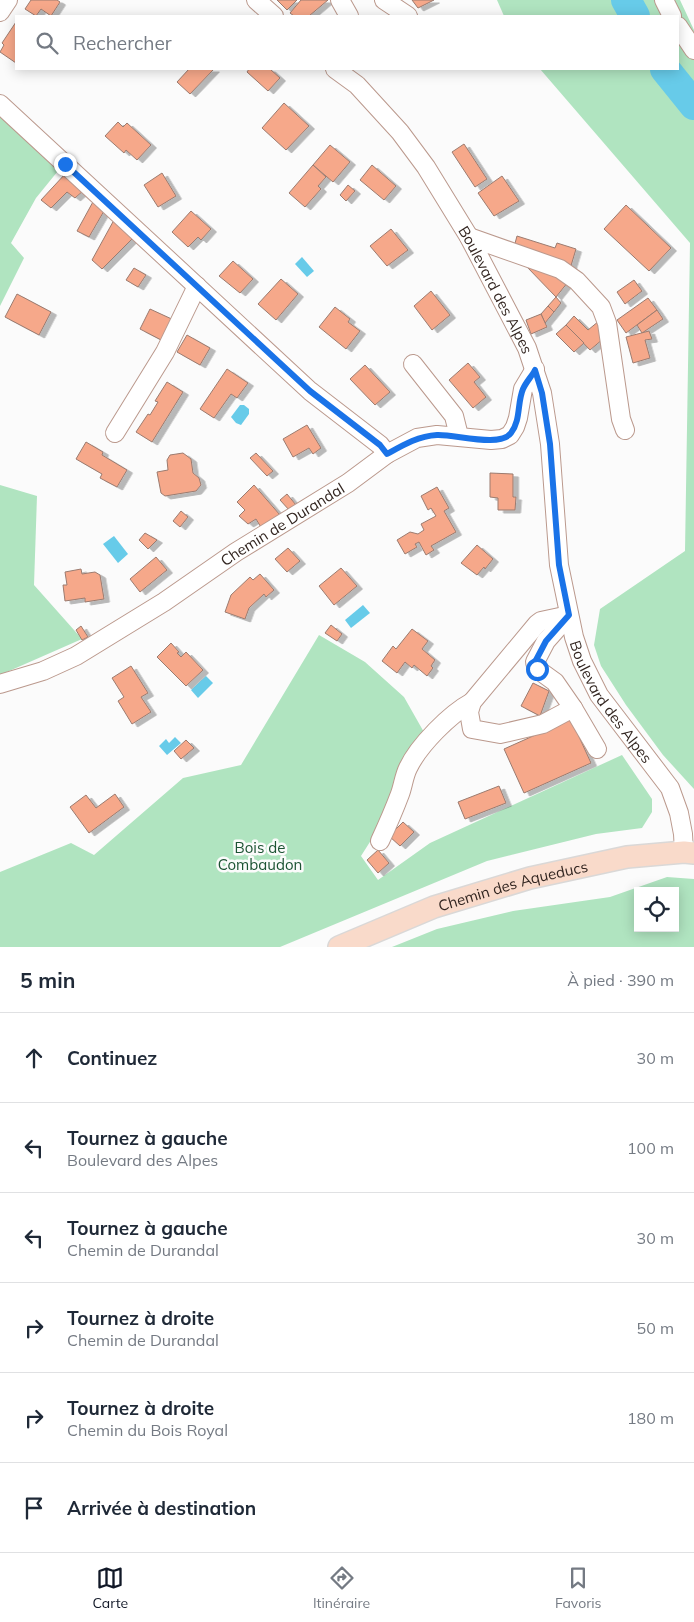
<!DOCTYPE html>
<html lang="fr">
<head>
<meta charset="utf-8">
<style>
  :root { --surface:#fff; --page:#f2f2f3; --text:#1f2937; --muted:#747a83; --line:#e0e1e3; --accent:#111827 }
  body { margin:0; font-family:Mulish,sans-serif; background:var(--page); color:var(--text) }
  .controls { position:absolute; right:15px; bottom:15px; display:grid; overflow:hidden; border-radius:0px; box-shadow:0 2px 12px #0003 }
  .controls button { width:45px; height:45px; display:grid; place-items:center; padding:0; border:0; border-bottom:1px solid var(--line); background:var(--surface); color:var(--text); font:25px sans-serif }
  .stop { position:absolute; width:15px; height:15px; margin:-11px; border:4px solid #1a73e8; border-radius:50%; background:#fff }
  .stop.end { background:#1a73e8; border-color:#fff; box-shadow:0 1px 5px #0008 }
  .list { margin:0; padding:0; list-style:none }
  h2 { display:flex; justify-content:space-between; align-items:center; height:65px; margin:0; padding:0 20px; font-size:21px }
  h2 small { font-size:16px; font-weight:400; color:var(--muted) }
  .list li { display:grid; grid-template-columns:32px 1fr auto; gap:15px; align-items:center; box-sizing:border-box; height:90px; padding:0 20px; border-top:1px solid var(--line) }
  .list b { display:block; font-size:19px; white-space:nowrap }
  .list p { margin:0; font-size:16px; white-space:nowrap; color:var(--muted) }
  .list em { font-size:16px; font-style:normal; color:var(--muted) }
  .icon { flex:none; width:28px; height:28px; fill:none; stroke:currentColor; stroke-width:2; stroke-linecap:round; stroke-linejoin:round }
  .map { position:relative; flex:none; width:694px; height:947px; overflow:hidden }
  .search { position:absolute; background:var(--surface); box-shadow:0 2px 12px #0003; left:15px; right:15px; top:15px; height:55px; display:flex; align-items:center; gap:12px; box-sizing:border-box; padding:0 18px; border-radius:0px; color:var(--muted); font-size:19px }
  .sheet { height:605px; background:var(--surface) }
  nav { display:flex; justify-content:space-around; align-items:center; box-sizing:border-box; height:70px; border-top:1px solid var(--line); background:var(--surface); font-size:14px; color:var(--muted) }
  nav a { display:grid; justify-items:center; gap:2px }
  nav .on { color:var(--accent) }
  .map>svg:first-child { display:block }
</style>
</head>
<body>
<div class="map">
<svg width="694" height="947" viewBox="0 0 694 947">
  <defs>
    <filter id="shadow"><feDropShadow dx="5.5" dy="3" stdDeviation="0" flood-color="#0004"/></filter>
  </defs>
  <rect width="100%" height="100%" fill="#fbfbfb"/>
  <g fill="#b0e4c0" fill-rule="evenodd">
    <polygon points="497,0 680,0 694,30 694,789 663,755 626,705 601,666 594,645 600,609 685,551 690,243 540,69 678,69 678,16 504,16"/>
    <polygon points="0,108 62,166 36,198 11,243 24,258 0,306"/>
    <polygon points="0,485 37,496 34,585 82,639 0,675"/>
    <polygon points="319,635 365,662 404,697 425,734 387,815 361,856 378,880 430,843 622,755 652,799 652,812 642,828 596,834 487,861 280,947 0,947 0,872 71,843 94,855 183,778 241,765"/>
    <path d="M 667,877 L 694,879 L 694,947 L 392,947 L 437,929 L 513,911 L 610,897 ZM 638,891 L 675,891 L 675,928 L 638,928 Z"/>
  </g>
  <g fill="#67cbe9">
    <polygon points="302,257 314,271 307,277 295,264"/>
    <polygon points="240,405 244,405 249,409 249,414 241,425 236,423 231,417"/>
    <polygon points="114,536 128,554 118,563 103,544"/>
    <polygon points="363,605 370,613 351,628 345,620"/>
    <polygon points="206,676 213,683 198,698 191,690"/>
    <polygon points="175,737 181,743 167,755 159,746 166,739 169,743"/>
  </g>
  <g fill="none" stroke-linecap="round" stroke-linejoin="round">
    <g stroke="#67cbe9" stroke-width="30">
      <polyline points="626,0 635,16"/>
      <polyline points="665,69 694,105"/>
    </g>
  </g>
  <g fill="#f6a88a" stroke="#9b7b6f" filter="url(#shadow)">
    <polygon points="31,0 57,0 60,2 51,16 41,9 36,16 25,9"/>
    <polygon points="277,0 297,0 287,10"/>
    <polygon points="301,0 328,0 309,16 294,16 290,13"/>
    <polygon points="412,0 434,0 418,8"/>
    <polygon points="16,22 16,63 0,52 4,45 2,43"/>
    <polygon points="189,69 214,69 190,94 177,82"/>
    <polygon points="249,69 270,69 280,78 268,91 247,72"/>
    <polygon points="284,103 309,126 286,150 262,128"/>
    <polygon points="118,122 123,127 127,123 151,145 137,160 126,150 124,153 105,136"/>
    <polygon points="464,144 487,179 475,187 452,152"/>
    <polygon points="330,145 350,162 333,182 313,165"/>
    <polygon points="313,165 326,177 318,186 321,189 305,207 289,193"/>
    <polygon points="372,165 396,186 384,200 360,180"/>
    <polygon points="66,173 84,190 75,198 67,192 51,208 41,200"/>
    <polygon points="162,173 176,196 158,207 144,185"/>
    <polygon points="502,176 519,201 494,216 478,193"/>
    <polygon points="348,185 355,191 346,201 340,195"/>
    <polygon points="94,200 104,211 89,237 77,231"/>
    <polygon points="626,205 671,248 649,271 604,229"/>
    <polygon points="191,211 211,229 201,240 198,237 188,247 172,232"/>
    <polygon points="114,220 135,236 102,269 92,260"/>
    <polygon points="391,229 408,250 387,266 370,246"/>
    <polygon points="517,236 555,248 557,243 576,249 570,269 514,247"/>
    <polygon points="233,261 253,279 240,293 219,276"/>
    <polygon points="529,262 568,282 556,297 527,267"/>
    <polygon points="134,268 146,275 138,287 126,280"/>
    <polygon points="281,279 298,294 276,320 258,304"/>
    <polygon points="634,280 642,291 625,304 617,292"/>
    <polygon points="431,291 450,315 432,330 414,306"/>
    <polygon points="17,294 51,312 39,335 5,317"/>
    <polygon points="556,297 561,303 554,312 548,306"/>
    <polygon points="648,298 657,310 626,333 617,320"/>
    <polygon points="548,306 554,312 545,323 541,314"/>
    <polygon points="335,307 350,319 348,322 360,331 346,349 319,327"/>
    <polygon points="150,309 176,321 165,342 140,329"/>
    <polygon points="657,310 663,319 642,333 637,325"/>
    <polygon points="541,314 547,327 531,334 526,320"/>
    <polygon points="574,316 588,330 599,321 603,339 590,350 566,325"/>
    <polygon points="566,325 584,343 574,352 556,334"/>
    <polygon points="649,331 652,339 645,340 650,358 633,363 626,337"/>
    <polygon points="187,335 210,348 200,365 177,352"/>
    <polygon points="468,363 480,377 474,382 486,397 473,408 449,380"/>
    <polygon points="365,365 390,392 375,405 350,379"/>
    <polygon points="227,369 248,383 237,398 231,394 214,418 200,409"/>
    <polygon points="167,382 183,392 152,442 136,432 148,414 150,415 158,402 155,401"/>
    <polygon points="307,425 321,448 313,454 309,448 293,457 283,439"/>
    <polygon points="86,442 103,452 102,455 127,470 117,487 100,478 102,474 76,459"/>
    <polygon points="183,453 191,459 193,473 199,478 201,485 196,491 165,496 161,493 157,472 168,470 167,460 170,455"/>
    <polygon points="256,453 273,471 267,476 250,458"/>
    <polygon points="490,473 513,474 513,497 516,497 515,510 498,510 498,498 490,497"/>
    <polygon points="254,485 280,515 262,529 256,519 248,524 239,516 245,510 237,502"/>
    <polygon points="437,487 449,508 444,511 456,532 431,546 434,550 426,555 419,542 415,544 417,547 405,554 397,540 410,532 418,534 424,530 421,524 436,516 431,508 428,510 421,496"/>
    <polygon points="287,494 296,505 290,511 280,500"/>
    <polygon points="181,511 188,517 180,527 173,521"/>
    <polygon points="145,533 157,540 148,549 139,540"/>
    <polygon points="477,545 493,559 485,569 484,567 477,575 461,563"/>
    <polygon points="288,548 300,561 287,572 275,559"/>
    <polygon points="156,557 167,570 140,592 130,579"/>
    <polygon points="341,568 357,586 334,605 319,586"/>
    <polygon points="81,569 82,574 95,572 100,575 104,599 85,602 85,598 65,601 63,585 67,585 65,572"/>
    <polygon points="260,574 274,590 266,597 264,594 249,608 245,619 225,612 231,595 250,577 253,580"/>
    <polygon points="331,625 342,634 337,641 325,633"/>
    <polygon points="81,626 88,637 82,640 76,630"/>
    <polygon points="412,629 428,641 422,649 435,660 431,666 433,668 427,676 414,665 412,668 405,662 397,673 382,661 393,646 396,649"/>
    <polygon points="171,643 179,652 177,653 181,657 186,652 203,670 186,686 157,657"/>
    <polygon points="131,666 148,693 141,697 151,712 132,724 118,701 124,697 112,678"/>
    <polygon points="533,683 549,691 540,716 521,706"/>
    <polygon points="571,719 591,763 524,793 504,749"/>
    <polygon points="186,740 194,748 181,759 174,751"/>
    <polygon points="499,786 506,803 465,819 458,802"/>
    <polygon points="115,794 124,807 89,833 70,807 86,795 96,808"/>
    <polygon points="403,822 414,832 400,846 389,836"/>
    <polygon points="378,850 389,863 378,873 367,860"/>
  </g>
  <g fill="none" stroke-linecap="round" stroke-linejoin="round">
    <defs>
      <g id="minor">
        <polyline points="256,0 274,16"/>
        <polyline points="340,0 349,16"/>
        <polyline points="384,0 408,16"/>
        <polyline points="664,0 672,16"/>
        <polyline points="0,12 8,0"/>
        <polyline points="678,26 694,50"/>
        <path id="s1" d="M 335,69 L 357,85 L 400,132 L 426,167 L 469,237 L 527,348 L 542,393 L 550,444 L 559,565 L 574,637 L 582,661 L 599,695 L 670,788 L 679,813 L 683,834 L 684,852"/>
        <polyline points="0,104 310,391 380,445 387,454"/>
        <polyline points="469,237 560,269 577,281 601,307 607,323 621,419 625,430"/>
        <polyline points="413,364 454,416 459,436"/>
        <polyline points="115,433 165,352 197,286"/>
        <polyline points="569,615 541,621 537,624 472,702 469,712 472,729 500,734 543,724 573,708"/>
        <polyline points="569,615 546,641 535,662 537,669 555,682 573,708 597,749"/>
        <path id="s2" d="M 0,684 L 43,671 L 76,656 L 164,602 L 236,552 L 348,483 L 387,454 L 417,438 L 437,435 L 491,440 L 502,439 L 510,435 L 515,427 L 518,418 L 523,389 L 535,369"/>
        <path d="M 380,841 C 387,826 394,810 400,794 C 403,786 404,776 408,768 C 419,745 450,714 472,702"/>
      </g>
      <g id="major">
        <path id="s3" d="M 339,947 L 434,907 L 530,878 L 627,857 L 684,852 L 694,853"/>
      </g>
    </defs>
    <use href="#minor" stroke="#bb998d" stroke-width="20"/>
    <use href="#major" stroke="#dad8d7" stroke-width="24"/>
    <use href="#minor" stroke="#fff" stroke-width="18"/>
    <use href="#major" stroke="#f9daca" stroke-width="21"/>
  </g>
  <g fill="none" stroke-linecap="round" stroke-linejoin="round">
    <path stroke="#1a73e8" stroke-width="6" d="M 65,164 L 310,391 L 380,445 L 387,454 C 403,445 418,436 437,435 C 455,434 500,448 511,433 C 521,420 517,403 523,389 C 526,382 532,376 535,370 L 542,393 L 550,444 L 559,565 L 569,615 L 546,641 L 535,662 L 537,669"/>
  </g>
  <g text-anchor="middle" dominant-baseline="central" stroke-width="5" stroke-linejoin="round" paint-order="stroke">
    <g font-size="15" fill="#332621" stroke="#fbfbfb">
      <text stroke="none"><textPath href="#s1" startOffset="276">Boulevard des Alpes</textPath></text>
      <text stroke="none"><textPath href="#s2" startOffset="326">Chemin de Durandal</textPath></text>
      <text stroke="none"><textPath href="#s1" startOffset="711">Boulevard des Alpes</textPath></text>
      <text stroke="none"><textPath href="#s3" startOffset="185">Chemin des Aqueducs</textPath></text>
    </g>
    <g font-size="15" fill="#1c5333" stroke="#fbfbfb">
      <text x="260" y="847">Bois de<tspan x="260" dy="17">Combaudon</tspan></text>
    </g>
  </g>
</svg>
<div class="controls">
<button><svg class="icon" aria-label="locate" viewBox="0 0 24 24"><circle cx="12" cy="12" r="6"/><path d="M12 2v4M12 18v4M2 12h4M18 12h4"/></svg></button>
</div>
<div class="stop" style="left:537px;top:669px"></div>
<div class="stop end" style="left:65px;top:164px"></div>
<div class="search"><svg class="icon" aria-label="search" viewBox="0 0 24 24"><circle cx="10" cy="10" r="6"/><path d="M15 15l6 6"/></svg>Rechercher</div>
</div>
<section class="sheet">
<h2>5 min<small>À pied · 390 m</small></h2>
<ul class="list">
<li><svg class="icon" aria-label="ahead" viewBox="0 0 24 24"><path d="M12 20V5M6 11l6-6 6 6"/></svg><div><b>Continuez</b></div><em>30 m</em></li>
<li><svg class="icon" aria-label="left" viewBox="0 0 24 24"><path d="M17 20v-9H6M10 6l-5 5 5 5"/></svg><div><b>Tournez à gauche</b><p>Boulevard des Alpes</p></div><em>100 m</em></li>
<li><svg class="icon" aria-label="left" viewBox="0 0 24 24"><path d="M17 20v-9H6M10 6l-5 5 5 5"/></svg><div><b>Tournez à gauche</b><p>Chemin de Durandal</p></div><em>30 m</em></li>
<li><svg class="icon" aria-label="right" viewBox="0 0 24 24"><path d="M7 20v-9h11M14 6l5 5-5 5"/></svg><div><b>Tournez à droite</b><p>Chemin de Durandal</p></div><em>50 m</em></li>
<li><svg class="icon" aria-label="right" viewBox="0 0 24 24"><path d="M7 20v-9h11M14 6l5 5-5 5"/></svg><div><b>Tournez à droite</b><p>Chemin du Bois Royal</p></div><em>180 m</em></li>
<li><svg class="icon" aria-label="arrive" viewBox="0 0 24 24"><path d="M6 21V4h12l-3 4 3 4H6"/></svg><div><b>Arrivée à destination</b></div></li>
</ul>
</section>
<nav>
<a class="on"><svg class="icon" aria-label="map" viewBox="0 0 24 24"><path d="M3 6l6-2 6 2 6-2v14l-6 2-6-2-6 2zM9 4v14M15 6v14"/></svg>Carte</a>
<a><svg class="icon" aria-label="directions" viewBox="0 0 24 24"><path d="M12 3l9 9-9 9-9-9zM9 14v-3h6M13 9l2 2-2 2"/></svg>Itinéraire</a>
<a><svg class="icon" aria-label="saved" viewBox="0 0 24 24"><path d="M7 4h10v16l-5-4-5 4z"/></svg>Favoris</a>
</nav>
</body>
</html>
